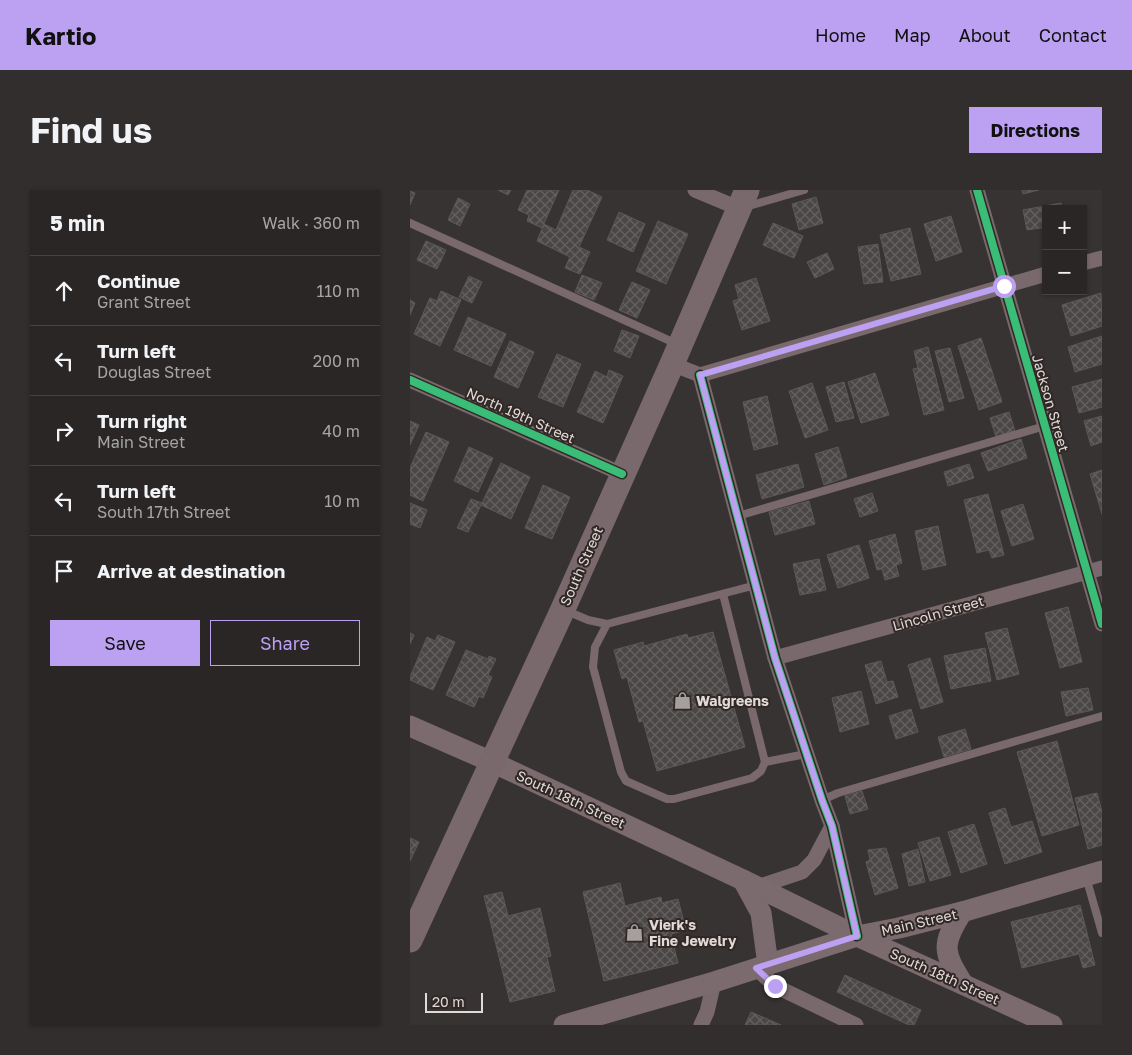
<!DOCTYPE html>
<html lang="en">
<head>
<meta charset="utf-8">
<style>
  :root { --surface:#2a2626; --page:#322e2e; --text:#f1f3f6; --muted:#a5a5a7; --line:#464343; --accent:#bca0f2 }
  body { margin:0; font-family:"Golos Text",sans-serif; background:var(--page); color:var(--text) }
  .controls { position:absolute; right:15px; top:15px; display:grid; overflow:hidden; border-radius:0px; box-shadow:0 1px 4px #0004 }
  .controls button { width:45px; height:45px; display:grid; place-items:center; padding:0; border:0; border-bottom:1px solid var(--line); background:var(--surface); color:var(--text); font:25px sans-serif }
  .scale { position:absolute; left:15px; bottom:12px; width:58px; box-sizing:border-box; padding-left:5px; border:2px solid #e0dad8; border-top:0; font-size:14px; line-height:18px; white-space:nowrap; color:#e0dad8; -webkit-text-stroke:4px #312826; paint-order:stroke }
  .stop { position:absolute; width:15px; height:15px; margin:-11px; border:4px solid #bca0f2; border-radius:50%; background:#fff }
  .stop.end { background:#bca0f2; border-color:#fff; box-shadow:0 1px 5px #0008 }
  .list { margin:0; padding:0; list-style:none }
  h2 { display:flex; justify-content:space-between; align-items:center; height:65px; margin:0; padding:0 20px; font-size:21px }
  h2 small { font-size:16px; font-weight:400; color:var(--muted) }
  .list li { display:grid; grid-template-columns:32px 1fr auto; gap:15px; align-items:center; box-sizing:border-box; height:70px; padding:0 20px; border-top:1px solid var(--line) }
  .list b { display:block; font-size:19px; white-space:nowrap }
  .list p { margin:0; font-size:16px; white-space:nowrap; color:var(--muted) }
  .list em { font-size:16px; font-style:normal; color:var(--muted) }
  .actions { display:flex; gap:10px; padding:15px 20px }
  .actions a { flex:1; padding:11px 0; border:1px solid var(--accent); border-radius:0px; text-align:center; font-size:18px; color:var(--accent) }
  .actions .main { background:var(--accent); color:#111 }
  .icon { flex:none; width:28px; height:28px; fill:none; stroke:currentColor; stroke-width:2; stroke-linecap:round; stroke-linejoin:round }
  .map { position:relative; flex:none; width:692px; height:835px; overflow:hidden; border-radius:0px }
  header { display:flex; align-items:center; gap:30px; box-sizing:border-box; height:70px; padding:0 25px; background:var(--accent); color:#111 }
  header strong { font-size:24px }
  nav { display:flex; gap:28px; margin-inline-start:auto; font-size:18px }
  .intro { display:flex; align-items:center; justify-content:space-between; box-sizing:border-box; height:120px; padding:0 30px }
  h1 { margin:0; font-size:35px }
  .button { padding:12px 22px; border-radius:0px; background:var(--accent); color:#111; font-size:18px; font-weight:700 }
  main { display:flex; gap:30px; padding:0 30px }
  aside { flex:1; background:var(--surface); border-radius:0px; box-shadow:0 1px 4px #0004 }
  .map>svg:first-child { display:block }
</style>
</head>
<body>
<header>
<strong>Kartio</strong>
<nav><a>Home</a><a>Map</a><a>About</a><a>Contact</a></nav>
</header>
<div class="intro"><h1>Find us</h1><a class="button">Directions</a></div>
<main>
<aside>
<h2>5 min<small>Walk · 360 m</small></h2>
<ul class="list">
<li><svg class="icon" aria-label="ahead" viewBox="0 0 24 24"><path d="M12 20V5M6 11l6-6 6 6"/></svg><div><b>Continue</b><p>Grant Street</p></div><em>110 m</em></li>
<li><svg class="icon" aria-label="left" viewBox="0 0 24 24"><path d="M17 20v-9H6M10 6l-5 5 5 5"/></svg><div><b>Turn left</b><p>Douglas Street</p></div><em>200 m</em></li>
<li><svg class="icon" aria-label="right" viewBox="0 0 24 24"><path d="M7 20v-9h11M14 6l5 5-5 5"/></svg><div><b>Turn right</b><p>Main Street</p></div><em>40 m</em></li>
<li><svg class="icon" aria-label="left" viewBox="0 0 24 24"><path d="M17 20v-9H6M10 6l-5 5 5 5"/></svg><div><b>Turn left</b><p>South 17th Street</p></div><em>10 m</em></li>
<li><svg class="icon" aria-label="arrive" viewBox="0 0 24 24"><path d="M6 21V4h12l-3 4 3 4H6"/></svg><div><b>Arrive at destination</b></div></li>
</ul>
<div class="actions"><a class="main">Save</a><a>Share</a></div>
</aside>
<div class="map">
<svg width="692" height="835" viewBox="0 0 692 835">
  <defs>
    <pattern id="building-cross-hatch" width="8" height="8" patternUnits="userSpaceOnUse" patternTransform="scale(1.25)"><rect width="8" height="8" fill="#4a4746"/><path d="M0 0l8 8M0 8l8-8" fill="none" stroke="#646160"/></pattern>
  </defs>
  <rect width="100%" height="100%" fill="#383333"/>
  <g fill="url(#building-cross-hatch)" stroke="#5b5857">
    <polygon points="88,0 101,0 98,5"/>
    <polygon points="117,0 149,0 132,38 117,31 119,25 108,20"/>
    <polygon points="163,0 177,0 192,7 169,57 180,62 170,84 155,78 160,67 127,51 134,34 146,40"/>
    <polygon points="612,0 629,0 613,4"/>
    <polygon points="0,1 5,3 0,15"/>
    <polygon points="406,7 413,33 389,40 382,14"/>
    <polygon points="48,8 60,14 50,36 38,30"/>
    <polygon points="651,13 652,19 636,19 636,37 617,40 613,20"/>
    <polygon points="209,22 235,34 223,62 197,50"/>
    <polygon points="541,26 552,62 526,71 514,34"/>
    <polygon points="248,31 278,44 256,94 226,81"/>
    <polygon points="363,33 393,46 384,68 353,55"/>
    <polygon points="500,38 511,84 481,91 470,45"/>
    <polygon points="16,51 36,60 27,79 7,70"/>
    <polygon points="468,54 473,92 454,94 448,57"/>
    <polygon points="417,63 424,79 405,88 397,72"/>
    <polygon points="172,85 192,93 184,110 165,102"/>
    <polygon points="59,86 72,92 62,113 49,107"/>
    <polygon points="346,88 360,131 332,140 323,111 329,109 325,95"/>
    <polygon points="222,92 240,100 227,128 209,120"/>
    <polygon points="31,101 51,110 30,156 4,144 20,108 27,111"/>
    <polygon points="691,103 692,136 661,146 652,115"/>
    <polygon points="0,110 5,113 0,125"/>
    <polygon points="58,127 96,144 81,176 44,160"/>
    <polygon points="212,140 229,146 220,168 204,161"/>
    <polygon points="692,146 692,174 665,182 658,157"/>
    <polygon points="571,148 592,212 569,220 548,156"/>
    <polygon points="100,151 124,162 108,198 84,187"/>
    <polygon points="518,157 534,220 514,225 503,179 508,178 504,161"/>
    <polygon points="540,158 554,208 539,212 525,161"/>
    <polygon points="147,164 171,174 153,217 128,207"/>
    <polygon points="199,180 213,186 193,233 167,222 185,181 197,187"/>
    <polygon points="465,183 479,225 451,233 438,192"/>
    <polygon points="692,189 692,217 669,223 662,197"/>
    <polygon points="434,192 444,228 426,232 416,197"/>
    <polygon points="402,193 418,240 395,248 379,201"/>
    <polygon points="357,206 368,254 344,260 333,212"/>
    <polygon points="599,222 605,241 586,247 580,228"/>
    <polygon points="692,226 692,252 681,256 674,231"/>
    <polygon points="0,231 9,235 0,255"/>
    <polygon points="16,242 39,252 13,311 0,305 0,278"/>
    <polygon points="611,249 617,268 578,281 571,263"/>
    <polygon points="59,257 83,268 68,302 44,291"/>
    <polygon points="428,257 437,287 414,295 405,264"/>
    <polygon points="91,273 120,287 101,329 71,315"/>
    <polygon points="388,274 394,297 352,309 346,285"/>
    <polygon points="559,274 564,288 538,296 534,282"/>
    <polygon points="692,280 692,324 680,284"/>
    <polygon points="133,295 160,307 142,349 115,338"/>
    <polygon points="462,303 468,321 450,327 444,309"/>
    <polygon points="578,304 594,365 582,368 579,360 567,363 554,310"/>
    <polygon points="61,309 72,313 58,342 47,338"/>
    <polygon points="399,311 405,334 365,345 359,322"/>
    <polygon points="0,313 17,320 10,338 0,334"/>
    <polygon points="613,314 624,349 602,356 591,321"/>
    <polygon points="528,336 536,375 513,380 505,341"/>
    <polygon points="485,344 492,373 486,375 489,386 475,390 472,379 467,380 459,351"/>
    <polygon points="449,355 459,388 428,398 417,365"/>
    <polygon points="409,369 416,400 390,405 383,374"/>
    <polygon points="658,417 672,472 650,478 635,423"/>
    <polygon points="597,438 609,484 587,490 575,443"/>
    <polygon points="303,442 335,557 247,581 233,531 229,532 217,487 212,489 204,460 233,452 234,456 277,444 278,448"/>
    <polygon points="0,443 4,445 0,454"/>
    <polygon points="28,445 45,452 23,500 0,490 0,487 17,447 25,451"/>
    <polygon points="575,458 581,491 541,499 534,466"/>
    <polygon points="56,460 78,469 79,466 86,469 78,485 82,487 73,508 69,506 64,517 36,505"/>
    <polygon points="520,468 533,512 511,519 498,475"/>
    <polygon points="471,471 477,492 483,491 488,507 466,514 455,475"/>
    <polygon points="678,498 683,520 656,526 651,502"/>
    <polygon points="451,501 459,534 430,542 422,508"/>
    <polygon points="501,519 508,542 486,549 479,526"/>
    <polygon points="555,539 561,559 534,567 528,547"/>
    <polygon points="647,551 669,635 632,646 607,562"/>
    <polygon points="452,601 458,619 440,624 435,606"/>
    <polygon points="687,603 692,622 692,655 678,659 665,608"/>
    <polygon points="595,618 601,637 622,631 632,662 595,674 579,623"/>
    <polygon points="564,634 577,674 551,683 538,642"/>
    <polygon points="529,647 541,685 520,691 508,653"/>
    <polygon points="0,648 9,652 0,671"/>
    <polygon points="476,658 488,698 465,705 456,672 460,670 458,660"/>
    <polygon points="508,659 515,692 499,696 492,664"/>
    <polygon points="210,693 215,716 251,707 252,713 268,709 276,740 261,744 268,773 194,791 173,702"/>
    <polygon points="92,702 98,726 130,718 141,766 137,767 145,801 100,812 74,706"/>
    <polygon points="670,715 685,775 673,778 669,764 612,778 601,732"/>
    <polygon points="435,785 511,820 504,835 499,835 427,802"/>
    <polygon points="341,822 371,835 335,835"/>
  </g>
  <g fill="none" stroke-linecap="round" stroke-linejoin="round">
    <g stroke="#79696c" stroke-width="8">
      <polyline points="335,17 394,0"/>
      <polyline points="0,33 267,154"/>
      <polyline points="328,326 635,236"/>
      <polyline points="313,404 355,572 351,581 342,588 264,609 257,609 216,591 211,582 183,477 185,457 197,434 346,395"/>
      <polyline points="157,421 178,430 197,434"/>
      <polyline points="355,572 396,564"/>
      <polyline points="412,610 428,603 692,526"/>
      <polyline points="676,687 692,743"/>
    </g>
    <g stroke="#79696c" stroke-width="15">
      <polyline points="285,0 328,18"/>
      <polyline points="567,0 692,434"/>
      <polyline points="673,73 692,68"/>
      <polyline points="262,174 290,185 636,84"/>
      <polyline points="290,185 365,468 412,610 422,636 447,746"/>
      <polyline points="0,190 212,284"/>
      <polyline points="365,468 692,378"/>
      <polyline points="347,697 392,682 404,670 422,636"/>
      <polyline points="346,778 365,796 446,835"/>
      <polyline points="291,835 297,822 304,792"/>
    </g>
    <g stroke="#7b6a6e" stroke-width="21">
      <polyline points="0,536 82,572 333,690 447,746 642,835"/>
      <polyline points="333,690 351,723 358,775"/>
      <path d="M 552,722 C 531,755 533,762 553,794"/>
      <polyline points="154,835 304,792 447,746 489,738 552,722 692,681"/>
    </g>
    <polyline stroke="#79686c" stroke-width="25" points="0,750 153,419 262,174 337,0"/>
    <defs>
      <g id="cycleway">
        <polyline points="567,0 692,434"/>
        <polyline points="290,185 365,468 412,610 422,636 447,746"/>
        <polyline points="0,190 212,284"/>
      </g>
    </defs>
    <use href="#cycleway" stroke="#312826" stroke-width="11"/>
    <use href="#cycleway" stroke="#3abd76" stroke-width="8"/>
  </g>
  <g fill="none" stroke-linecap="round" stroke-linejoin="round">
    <polyline stroke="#bca0f2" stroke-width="6" points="365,796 346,778 447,746 422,636 412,610 365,468 290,185 594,96"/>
  </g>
  <defs>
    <symbol id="shop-bare" viewBox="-9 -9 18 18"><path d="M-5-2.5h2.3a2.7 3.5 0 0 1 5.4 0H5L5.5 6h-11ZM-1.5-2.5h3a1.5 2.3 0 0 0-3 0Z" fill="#a5a09e" stroke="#312826" stroke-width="2.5" paint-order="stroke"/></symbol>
  </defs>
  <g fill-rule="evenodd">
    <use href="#shop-bare" x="260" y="498" width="25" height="25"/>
    <use href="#shop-bare" x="212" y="730" width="25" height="25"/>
  </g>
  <g text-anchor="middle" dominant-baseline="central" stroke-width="4" stroke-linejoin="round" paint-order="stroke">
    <g font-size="14" fill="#e0dad8" stroke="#312826">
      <text transform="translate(641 213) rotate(74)">Jackson Street</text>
      <text transform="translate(111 225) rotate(24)">North 19th Street</text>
      <text transform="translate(171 376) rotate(-66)">South Street</text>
      <text transform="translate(528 423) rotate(-16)">Lincoln Street</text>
      <text transform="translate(161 609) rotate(25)">South 18th Street</text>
      <text transform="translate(509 732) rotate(-13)">Main Street</text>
      <text transform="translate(535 786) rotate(24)">South 18th Street</text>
    </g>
    <g font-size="14" font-weight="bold" fill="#e0dad8" stroke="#312826" text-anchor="start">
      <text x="286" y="510">Walgreens</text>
      <text x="239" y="734">Vierk's<tspan x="239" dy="16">Fine Jewelry</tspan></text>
    </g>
  </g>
</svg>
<div class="controls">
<button>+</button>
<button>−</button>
</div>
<div class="scale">20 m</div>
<div class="stop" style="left:594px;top:96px"></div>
<div class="stop end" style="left:365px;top:796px"></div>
</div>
</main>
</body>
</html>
